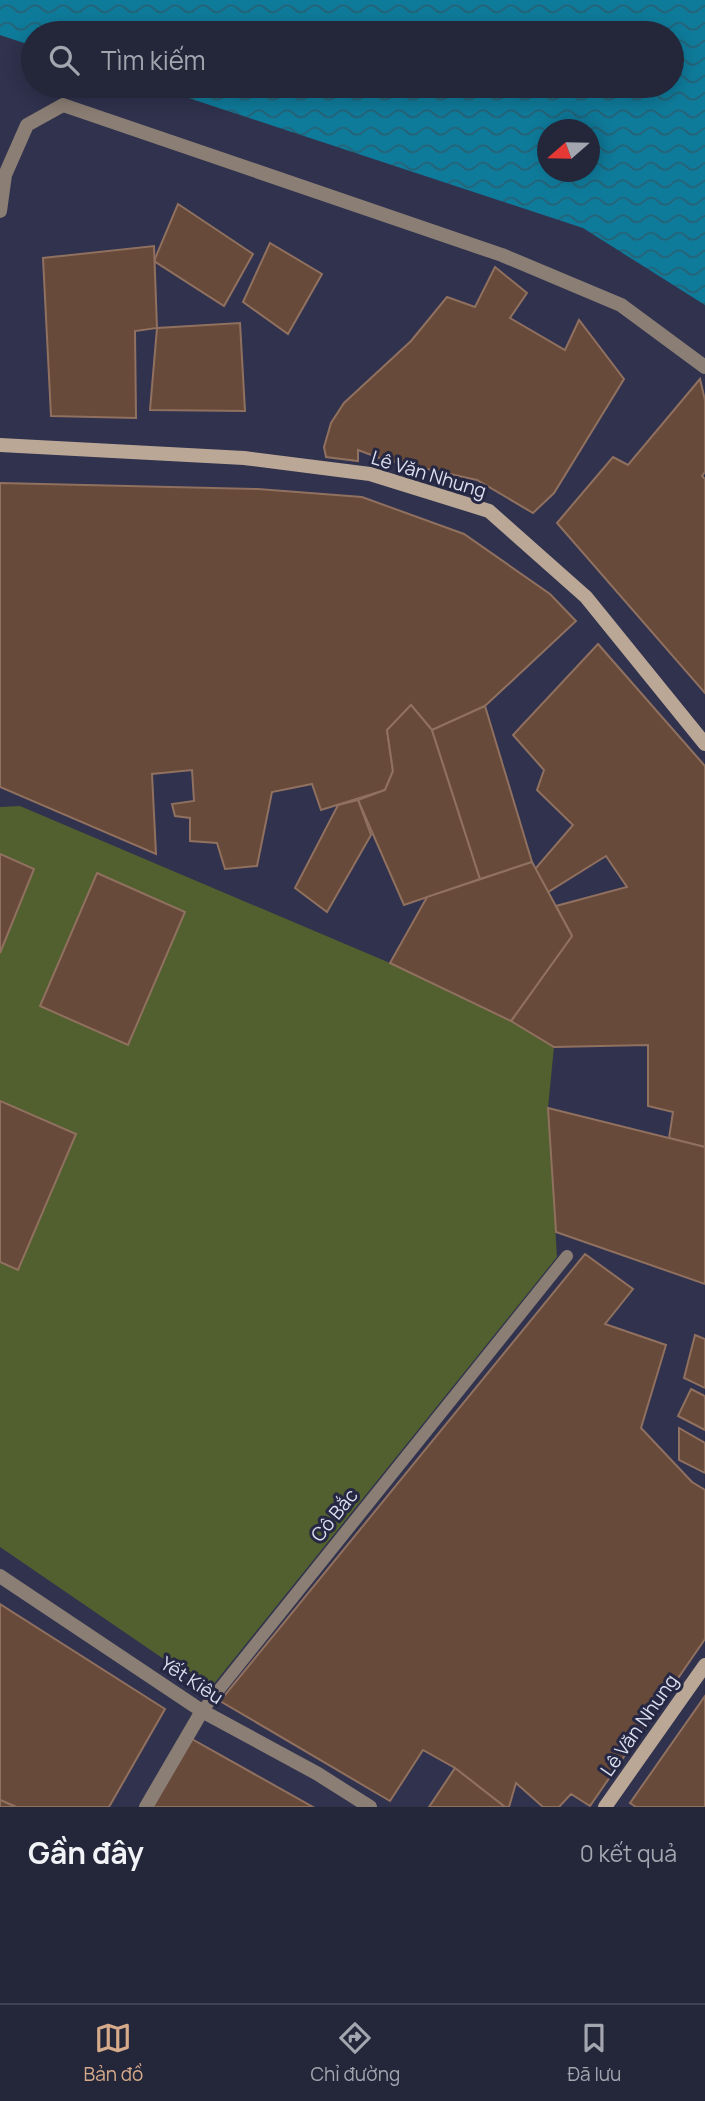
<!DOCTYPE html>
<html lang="vi">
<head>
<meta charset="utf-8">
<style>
  :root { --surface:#24263a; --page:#303245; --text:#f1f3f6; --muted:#a3a5af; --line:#414354; --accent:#d6ab8b }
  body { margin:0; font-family:Manrope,sans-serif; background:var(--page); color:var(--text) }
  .compass { position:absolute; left:537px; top:119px; width:63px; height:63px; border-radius:50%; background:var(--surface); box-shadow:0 4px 18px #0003; rotate:250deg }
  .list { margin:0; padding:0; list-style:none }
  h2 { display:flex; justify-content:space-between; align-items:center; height:91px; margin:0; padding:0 28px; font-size:30px }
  h2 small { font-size:23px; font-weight:400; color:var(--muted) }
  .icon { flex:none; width:38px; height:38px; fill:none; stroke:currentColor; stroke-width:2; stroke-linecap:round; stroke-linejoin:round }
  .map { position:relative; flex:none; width:705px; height:1807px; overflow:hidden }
  .search { position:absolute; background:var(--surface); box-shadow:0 4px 18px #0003; left:21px; right:21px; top:21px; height:77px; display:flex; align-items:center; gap:18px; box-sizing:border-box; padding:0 24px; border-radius:38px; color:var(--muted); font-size:26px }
  .sheet { height:196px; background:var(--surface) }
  nav { display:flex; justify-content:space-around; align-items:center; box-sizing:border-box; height:98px; border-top:2px solid var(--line); background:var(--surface); font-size:19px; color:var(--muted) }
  nav a { display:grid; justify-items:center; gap:4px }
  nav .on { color:var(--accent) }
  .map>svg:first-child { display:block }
</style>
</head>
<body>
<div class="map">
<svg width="705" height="1807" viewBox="0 0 705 1807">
  <defs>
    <pattern id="water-waves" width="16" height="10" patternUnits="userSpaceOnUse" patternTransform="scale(1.75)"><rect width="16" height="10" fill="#0f7b9b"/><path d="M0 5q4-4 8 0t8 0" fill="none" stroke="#266276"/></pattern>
  </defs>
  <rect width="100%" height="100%" fill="#30324e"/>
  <polygon fill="#525f2f" points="20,806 390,963 511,1021 554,1047 548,1108 557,1257 209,1690 0,1547 0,807"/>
  <path fill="url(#water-waves)" fill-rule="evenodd" d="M 0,0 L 705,0 L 705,305 L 583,228 L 152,86 L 672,86 L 672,33 L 33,33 L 33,46 L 0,35 ZM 548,130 L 590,130 L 590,172 L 548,172 Z"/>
  <g fill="#684a3a" stroke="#90705f" stroke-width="2">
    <polygon points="178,204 253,254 224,306 154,261"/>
    <polygon points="270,243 322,274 288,334 243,302"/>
    <polygon points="154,246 157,328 135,331 136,418 51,416 43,258"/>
    <polygon points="495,267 527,293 510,318 565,350 579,320 624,379 554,493 533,513 477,480 382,459 358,450 358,461 326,457 324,447 331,423 344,403 411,341 447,297 475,307"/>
    <polygon points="240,323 245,411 150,410 157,328"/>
    <polygon points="700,379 705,400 705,472 702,476 705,479 705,693 557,523 613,457 628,465"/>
    <polygon points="0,483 258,489 362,497 464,534 550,594 576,621 485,706 432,730 411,705 387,730 393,771 385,790 321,810 312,784 272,792 257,866 225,869 217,843 190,841 190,818 175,816 172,804 194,801 192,770 152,774 156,854 0,787"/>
    <polygon points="598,644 705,766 705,1147 669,1138 673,1112 648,1106 648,1045 554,1047 511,1021 572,936 556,906 627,887 606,856 548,892 535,869 573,825 537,790 544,770 513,735"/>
    <polygon points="411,705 432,730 480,879 404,905 358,800 385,790 393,771 387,730"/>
    <polygon points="485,706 532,862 480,879 432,730"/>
    <polygon points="358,800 371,835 327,912 295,888 338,805"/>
    <polygon points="0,854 34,869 0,953"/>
    <polygon points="532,862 572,936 511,1021 390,963 427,897"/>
    <polygon points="97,873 185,912 128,1045 40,1006"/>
    <polygon points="0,1101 76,1134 18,1270 0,1262"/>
    <polygon points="548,1108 705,1147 705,1284 556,1232"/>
    <polygon points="585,1254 633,1289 605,1324 666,1345 641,1428 692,1482 705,1490 705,1639 590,1806 571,1794 559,1807 543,1807 516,1783 509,1807 505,1807 455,1768 423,1750 390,1801 220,1701"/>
    <polygon points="695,1335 705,1339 705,1388 684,1378"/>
    <polygon points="691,1389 705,1396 705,1430 678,1416"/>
    <polygon points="679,1428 705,1443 705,1473 679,1460"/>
    <polygon points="0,1604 165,1709 109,1807 16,1807 0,1800"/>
    <polygon points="705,1696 705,1807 636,1807 630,1803"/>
    <polygon points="183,1734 313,1807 149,1807"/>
    <polygon points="455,1768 505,1807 429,1807"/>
    <polygon points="0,1800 16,1807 0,1807"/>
  </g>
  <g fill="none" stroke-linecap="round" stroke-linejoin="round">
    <polyline stroke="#8b7e74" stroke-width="12" points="202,1711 567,1256"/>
    <g stroke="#8b7e74" stroke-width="14">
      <polyline points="0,211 5,175 27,125 63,105 502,255 621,305 705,367"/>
      <polyline points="0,1576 202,1711 318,1774 370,1807"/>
      <polyline points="146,1807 202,1711"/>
    </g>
    <g stroke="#bba796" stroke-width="14">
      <polyline points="0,445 244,458 370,474 489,511 586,597 705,744"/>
      <polyline points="605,1807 705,1665"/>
    </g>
  </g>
  <g text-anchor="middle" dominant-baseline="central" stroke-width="6" stroke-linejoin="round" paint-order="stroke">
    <g font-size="19" fill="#dbdeef" stroke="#262843">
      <text transform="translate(429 474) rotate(17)">Lê Văn Nhung</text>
      <text transform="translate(334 1515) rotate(-51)">Cô Bắc</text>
      <text transform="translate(192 1680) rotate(33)">Yết Kiêu</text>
      <text transform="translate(639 1725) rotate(-55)">Lê Văn Nhung</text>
    </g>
  </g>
</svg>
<svg class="compass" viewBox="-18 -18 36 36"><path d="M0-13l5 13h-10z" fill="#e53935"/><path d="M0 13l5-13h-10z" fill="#a3a5af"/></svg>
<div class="search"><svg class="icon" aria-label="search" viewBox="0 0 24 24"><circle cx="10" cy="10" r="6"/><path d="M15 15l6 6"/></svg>Tìm kiếm</div>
</div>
<section class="sheet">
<h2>Gần đây<small>0 kết quả</small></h2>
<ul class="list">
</ul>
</section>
<nav>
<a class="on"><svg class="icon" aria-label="map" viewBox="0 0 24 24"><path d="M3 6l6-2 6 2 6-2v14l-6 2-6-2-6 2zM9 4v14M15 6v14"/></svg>Bản đồ</a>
<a><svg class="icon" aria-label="directions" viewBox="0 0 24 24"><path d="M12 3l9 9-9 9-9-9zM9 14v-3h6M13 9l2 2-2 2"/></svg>Chỉ đường</a>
<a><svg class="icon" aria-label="saved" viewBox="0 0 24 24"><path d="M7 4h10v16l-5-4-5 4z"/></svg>Đã lưu</a>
</nav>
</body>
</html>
